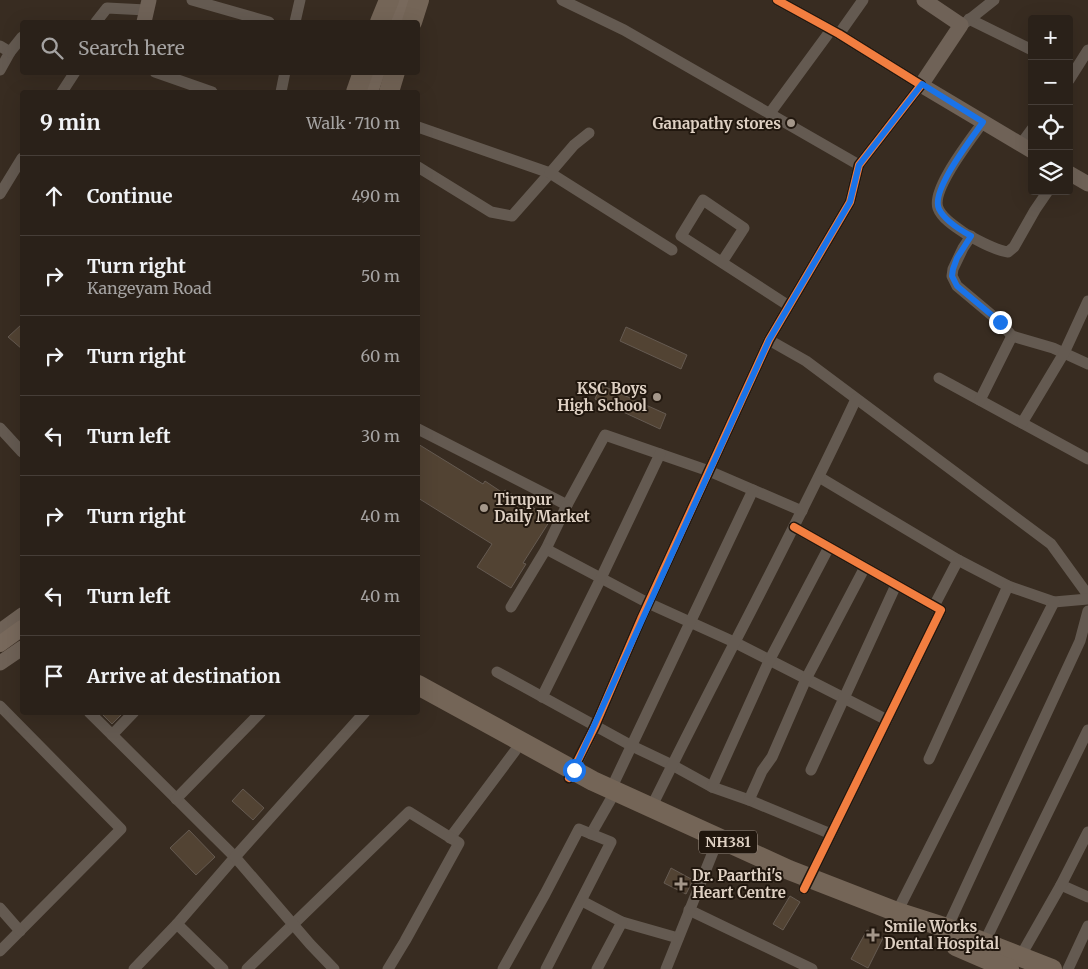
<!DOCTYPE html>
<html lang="en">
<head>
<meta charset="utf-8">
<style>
  :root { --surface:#2a2119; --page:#362e26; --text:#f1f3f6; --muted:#a5a3a2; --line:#463e38 }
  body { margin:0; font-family:Merriweather,serif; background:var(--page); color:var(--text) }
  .controls { position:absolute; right:15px; top:15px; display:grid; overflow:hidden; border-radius:5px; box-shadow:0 5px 20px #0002 }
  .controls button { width:45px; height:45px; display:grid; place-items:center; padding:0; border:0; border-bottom:1px solid var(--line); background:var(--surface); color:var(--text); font:25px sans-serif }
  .stop { position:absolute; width:15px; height:15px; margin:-11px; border:4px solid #1a73e8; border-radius:50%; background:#fff }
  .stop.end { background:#1a73e8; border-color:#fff; box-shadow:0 1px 5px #0008 }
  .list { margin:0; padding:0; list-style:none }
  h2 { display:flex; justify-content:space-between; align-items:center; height:65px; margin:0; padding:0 20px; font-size:21px }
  h2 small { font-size:16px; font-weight:400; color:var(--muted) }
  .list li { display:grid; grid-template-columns:32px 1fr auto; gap:15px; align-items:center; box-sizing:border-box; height:80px; padding:0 20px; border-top:1px solid var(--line) }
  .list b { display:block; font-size:19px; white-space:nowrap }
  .list p { margin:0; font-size:16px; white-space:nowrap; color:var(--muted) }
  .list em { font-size:16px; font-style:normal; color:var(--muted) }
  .icon { flex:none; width:28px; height:28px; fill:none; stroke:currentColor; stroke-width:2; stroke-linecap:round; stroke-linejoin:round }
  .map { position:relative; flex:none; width:1088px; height:969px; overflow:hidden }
  .search { position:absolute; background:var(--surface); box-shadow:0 5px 20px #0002; left:20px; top:20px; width:400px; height:55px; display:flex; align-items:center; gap:12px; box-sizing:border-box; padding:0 18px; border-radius:5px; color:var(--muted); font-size:19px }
  .panel { position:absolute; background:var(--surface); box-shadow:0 5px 20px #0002; left:20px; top:90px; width:400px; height:625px; border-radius:5px }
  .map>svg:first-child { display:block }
</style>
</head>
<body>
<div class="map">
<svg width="1088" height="969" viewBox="0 0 1088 969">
  <rect width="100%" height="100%" fill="#382c21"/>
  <g fill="#524333" stroke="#655a51">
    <polygon points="22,324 22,349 8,337"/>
    <polygon points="626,327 687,355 681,369 620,341"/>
    <polygon points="601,385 666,414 660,429 595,399"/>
    <polygon points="418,444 483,484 485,481 503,493 505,490 551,519 523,563 526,564 511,588 477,567 492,544 418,498"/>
    <polygon points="100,712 123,712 123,713 112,724"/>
    <polygon points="243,789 264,808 253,820 232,801"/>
    <polygon points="189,830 215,857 196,875 170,848"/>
    <polygon points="671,868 693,880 686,894 664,883"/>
    <polygon points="790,896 800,902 783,930 773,924"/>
    <polygon points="867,930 883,938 868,968 851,959"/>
  </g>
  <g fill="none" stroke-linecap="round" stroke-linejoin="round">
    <g stroke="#645a51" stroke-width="11">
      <polyline points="192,0 269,22"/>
      <polyline points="562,0 624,30 859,165"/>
      <polyline points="969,19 1032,50"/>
      <polyline points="96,22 107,8 146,10"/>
      <polyline points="295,22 300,0"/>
      <polyline points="965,23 994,0"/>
      <polyline points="839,34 863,0"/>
      <polyline points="0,46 10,52 0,70"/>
      <polyline points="10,52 22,37"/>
      <polyline points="155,72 212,92"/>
      <polyline points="1069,80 1088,50"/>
      <polyline points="62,92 75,72"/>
      <polyline points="281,92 285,72"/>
      <polyline points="770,113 831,30"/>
      <path d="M 983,122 C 972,138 931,189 938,208 C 942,219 957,228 966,234 C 979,241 994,250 1008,252 L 1014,247 L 1035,210 L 1048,191"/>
      <polyline points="418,127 550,173 512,216 491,212 418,167"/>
      <polyline points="589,133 574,145 550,173 672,250"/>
      <polyline points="1021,144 1032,129"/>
      <polyline points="0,194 22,158"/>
      <polyline points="971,236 963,248 953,269 952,276 957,286 1000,322 1012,336 1053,348 1088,364"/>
      <polyline points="722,262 744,228 703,200 681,236 789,306"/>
      <polyline points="769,340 806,361 1051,544 1088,595"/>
      <polyline points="939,378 1088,459"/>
      <polyline points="980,400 1012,336"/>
      <polyline points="1022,423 1064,353 1088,301"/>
      <polyline points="0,428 22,452"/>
      <polyline points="418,429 567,505 605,435 709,471 802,511"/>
      <polyline points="819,477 958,560 1008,586 1054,602 1088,599"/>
      <polyline points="567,505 546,549 648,603 734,642 887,720"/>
      <polyline points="794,527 941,610 804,889"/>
      <polyline points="934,606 958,560"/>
      <polyline points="511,607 546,549"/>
      <polyline points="497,672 632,746 672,765 712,787 749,800 831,834"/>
      <polyline points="542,697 601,578 660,454"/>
      <polyline points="0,706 121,829 0,951"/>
      <polyline points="89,712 235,857 177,924 134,969"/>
      <polyline points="112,735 134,712"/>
      <polyline points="929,759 1008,586"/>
      <polyline points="811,770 896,585"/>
      <polyline points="571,775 595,726 641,619 769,340 850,202 859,165 921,85 839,34 777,0"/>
      <polyline points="712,787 769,661 829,547"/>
      <polyline points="611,789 753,490"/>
      <polyline points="176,799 261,712"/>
      <polyline points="749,800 762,771 772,757 806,679 865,567"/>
      <path d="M 651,808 C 718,671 792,537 856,399"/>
      <polyline points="591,834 611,799"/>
      <polyline points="450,838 515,751"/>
      <polyline points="1061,885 1088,897"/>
      <polyline points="582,901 622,922 678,938"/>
      <polyline points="0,908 20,931"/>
      <polyline points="689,910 812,969"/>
      <polyline points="897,912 1054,602"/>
      <polyline points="177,924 223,969"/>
      <polyline points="947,928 1080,641 1088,611"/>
      <polyline points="984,943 1088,730"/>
      <polyline points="1020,957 1061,885 1088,832"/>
      <polyline points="247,969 409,812 459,843 405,941 388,969"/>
      <polyline points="334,969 310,944 235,857 365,712"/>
      <polyline points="503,969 545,894 579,829 611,842 546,969"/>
      <polyline points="597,969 622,922"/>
      <polyline points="666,969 715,847"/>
      <polyline points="1068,969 1088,926"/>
    </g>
    <g stroke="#6f6257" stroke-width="15">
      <polyline points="924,0 961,25 921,85 1032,151"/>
      <polyline points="144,22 149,0"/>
      <polyline points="1069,173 1088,184"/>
      <polyline points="0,631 22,615"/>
      <polyline points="0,663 22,648"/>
    </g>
    <g stroke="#78695c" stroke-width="16">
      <polyline points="394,22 402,0"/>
      <polyline points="370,92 377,72"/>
      <polyline points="0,644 22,628"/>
    </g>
    <g stroke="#746557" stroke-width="20">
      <polyline points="380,22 389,0"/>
      <polyline points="412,22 419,0"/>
      <polyline points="356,92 363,72"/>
      <polyline points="389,92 395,72"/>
      <polyline points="418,685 593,781 789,870 897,912 947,928 1052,969"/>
      <polyline points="956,946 1009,969"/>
    </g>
    <defs>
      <g id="cycleway">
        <polyline points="794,527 941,610 804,889"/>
        <polyline points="569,778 595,726 641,619 769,340 850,202 859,165 921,85 839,34 777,0"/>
      </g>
    </defs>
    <use href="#cycleway" stroke="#21170e" stroke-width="11"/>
    <use href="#cycleway" stroke="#f27e40" stroke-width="8"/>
  </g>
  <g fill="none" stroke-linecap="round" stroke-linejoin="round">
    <path stroke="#1a73e8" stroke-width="6" d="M 574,770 L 769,340 L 850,202 L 859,165 L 922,84 L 983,122 C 972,138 930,191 939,209 C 945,221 960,230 971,236 L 957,258 L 953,269 L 952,276 L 957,286 L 1000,322"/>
  </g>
  <g fill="#a4978a" stroke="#21170e" stroke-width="2">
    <circle cx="791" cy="123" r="5"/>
    <circle cx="657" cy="397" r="5"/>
    <circle cx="484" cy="508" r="5"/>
    <path d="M678.5 876.5h5v5h5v5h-5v5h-5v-5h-5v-5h5z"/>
    <path d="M870.5 927.5h5v5h5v5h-5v5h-5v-5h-5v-5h5z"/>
  </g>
  <g text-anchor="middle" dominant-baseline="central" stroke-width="4" stroke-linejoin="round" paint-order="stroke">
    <rect fill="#21170e" stroke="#a5988d" stroke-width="1" x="699" y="830.5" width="58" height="23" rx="4"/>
    <g font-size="14" font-weight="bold" fill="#ded0c3">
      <text x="728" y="842">NH381</text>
    </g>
    <g font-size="15" font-weight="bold" fill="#ded0c3" stroke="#21170e" text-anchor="start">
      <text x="781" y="123" text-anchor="end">Ganapathy stores</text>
      <text x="647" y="388" text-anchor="end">KSC Boys<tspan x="647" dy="17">High School</tspan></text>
      <text x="494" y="499">Tirupur<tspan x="494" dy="17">Daily Market</tspan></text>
      <text x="692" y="875">Dr. Paarthi's<tspan x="692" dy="17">Heart Centre</tspan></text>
      <text x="884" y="926">Smile Works<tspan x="884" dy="17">Dental Hospital</tspan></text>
    </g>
  </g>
</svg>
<div class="controls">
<button>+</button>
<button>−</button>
<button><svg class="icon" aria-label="locate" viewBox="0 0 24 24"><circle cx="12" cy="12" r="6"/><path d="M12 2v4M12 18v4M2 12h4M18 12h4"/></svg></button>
<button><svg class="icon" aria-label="layers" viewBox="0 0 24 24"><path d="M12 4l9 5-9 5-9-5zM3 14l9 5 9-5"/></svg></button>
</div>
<div class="stop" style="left:574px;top:770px"></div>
<div class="stop end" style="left:1000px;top:322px"></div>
<div class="search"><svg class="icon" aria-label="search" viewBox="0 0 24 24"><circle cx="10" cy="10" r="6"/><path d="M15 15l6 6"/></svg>Search here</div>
<section class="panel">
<h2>9 min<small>Walk · 710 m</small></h2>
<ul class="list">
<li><svg class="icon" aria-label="ahead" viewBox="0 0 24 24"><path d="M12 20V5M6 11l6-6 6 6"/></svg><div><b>Continue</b></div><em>490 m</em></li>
<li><svg class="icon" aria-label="right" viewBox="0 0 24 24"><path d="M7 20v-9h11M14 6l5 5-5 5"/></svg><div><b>Turn right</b><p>Kangeyam Road</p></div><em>50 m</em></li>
<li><svg class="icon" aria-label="right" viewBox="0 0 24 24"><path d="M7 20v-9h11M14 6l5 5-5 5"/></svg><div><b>Turn right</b></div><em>60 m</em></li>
<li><svg class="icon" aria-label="left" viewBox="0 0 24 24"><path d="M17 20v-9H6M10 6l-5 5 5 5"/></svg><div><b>Turn left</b></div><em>30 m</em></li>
<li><svg class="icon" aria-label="right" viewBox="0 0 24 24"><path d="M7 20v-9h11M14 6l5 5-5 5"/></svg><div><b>Turn right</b></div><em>40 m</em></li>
<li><svg class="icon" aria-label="left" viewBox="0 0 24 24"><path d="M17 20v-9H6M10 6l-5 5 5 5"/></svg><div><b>Turn left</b></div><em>40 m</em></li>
<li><svg class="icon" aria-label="arrive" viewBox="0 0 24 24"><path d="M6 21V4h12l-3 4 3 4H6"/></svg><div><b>Arrive at destination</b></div></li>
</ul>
</section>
</div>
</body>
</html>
